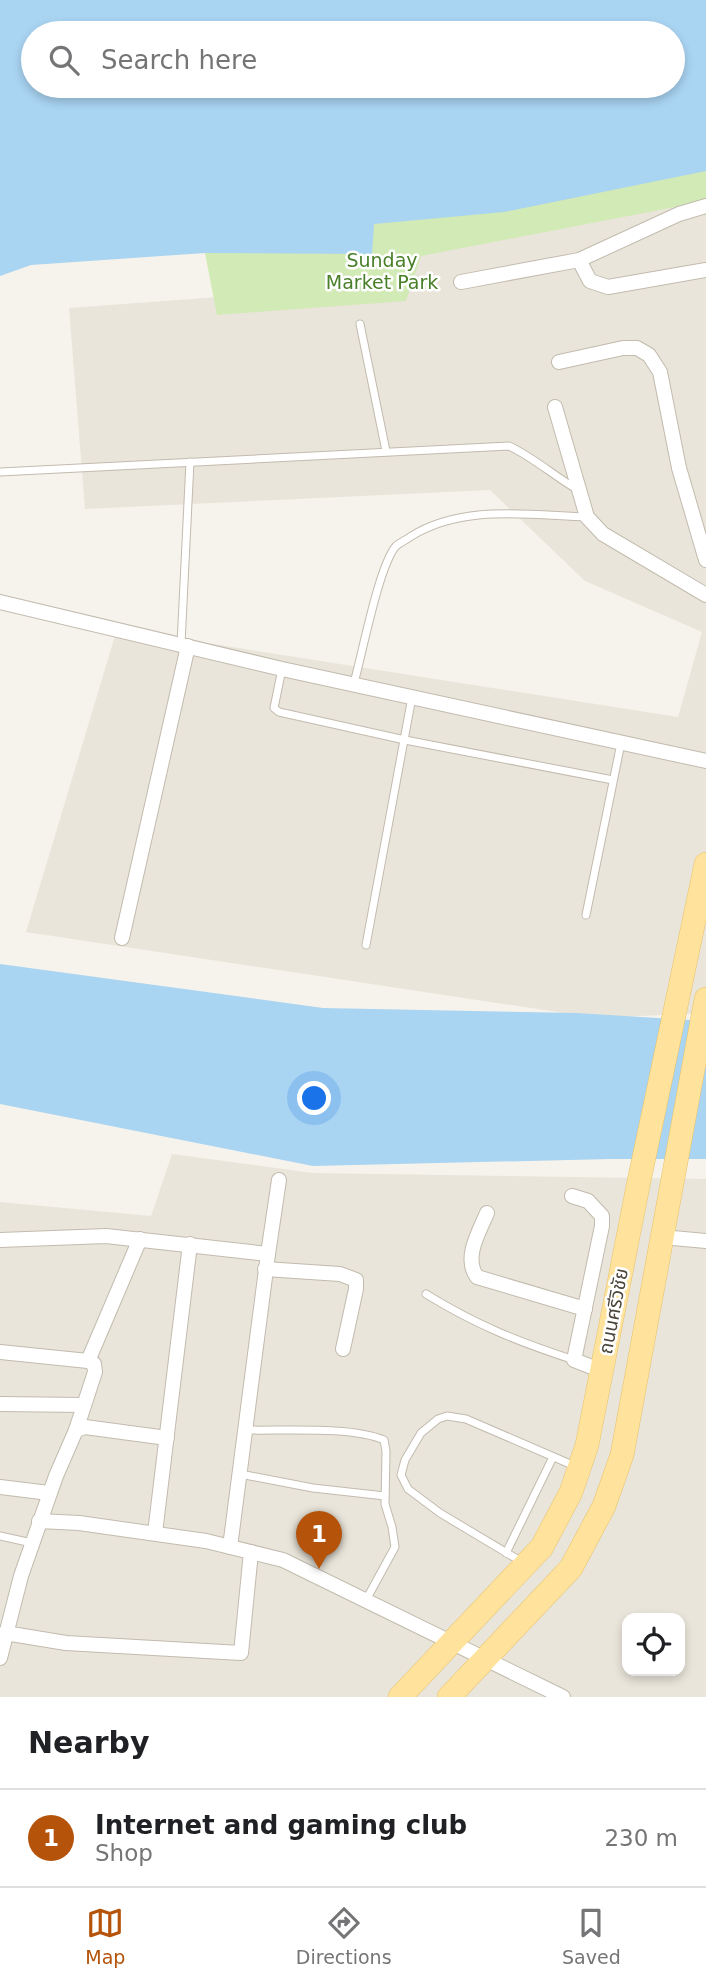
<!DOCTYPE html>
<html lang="en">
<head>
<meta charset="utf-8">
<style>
  :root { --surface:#fff; --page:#f6f6f6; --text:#202124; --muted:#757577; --line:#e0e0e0; --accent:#b45309 }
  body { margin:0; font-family:"DejaVu Sans","Noto Sans Thai",sans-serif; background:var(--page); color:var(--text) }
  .controls { position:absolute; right:21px; bottom:21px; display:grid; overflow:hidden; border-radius:14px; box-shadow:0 4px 10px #0003 }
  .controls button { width:63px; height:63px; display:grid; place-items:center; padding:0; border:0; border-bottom:2px solid var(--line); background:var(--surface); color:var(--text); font:35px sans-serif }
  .you { position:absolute; left:315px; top:1099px; width:24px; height:24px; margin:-18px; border:5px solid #fff; border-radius:50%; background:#1a73e8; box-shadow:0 0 0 10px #1a73e833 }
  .badge { display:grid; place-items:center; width:46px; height:46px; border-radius:50%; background:var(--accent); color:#fff; font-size:23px; font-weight:700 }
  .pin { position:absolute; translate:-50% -58px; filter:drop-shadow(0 2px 4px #0008) }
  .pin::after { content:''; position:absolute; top:37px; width:24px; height:21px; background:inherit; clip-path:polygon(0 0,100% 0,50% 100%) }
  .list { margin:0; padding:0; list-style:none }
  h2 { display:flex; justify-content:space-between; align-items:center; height:91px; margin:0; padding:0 28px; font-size:30px }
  h2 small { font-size:23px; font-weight:400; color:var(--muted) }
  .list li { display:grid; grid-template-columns:46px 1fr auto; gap:21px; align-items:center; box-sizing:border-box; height:98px; padding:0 28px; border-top:2px solid var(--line) }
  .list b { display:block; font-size:26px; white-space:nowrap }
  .list p { margin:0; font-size:23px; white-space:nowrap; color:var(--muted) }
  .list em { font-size:23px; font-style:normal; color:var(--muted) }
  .icon { flex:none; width:38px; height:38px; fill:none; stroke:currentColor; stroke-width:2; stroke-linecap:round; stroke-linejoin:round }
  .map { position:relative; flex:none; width:706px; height:1697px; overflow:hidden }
  .search { position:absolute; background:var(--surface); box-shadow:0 4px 10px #0003; left:21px; right:21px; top:21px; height:77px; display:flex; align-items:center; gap:18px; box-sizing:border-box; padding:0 24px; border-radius:38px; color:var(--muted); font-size:26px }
  .sheet { height:189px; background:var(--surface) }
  nav { display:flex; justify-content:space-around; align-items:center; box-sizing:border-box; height:98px; border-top:2px solid var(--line); background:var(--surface); font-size:19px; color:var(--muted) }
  nav a { display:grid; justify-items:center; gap:4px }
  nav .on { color:var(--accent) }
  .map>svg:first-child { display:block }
</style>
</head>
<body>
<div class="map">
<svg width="706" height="1697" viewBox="0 0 706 1697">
  <rect width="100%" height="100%" fill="#f6f3ec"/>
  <g fill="#eae5da" fill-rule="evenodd">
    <polygon points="706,183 706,1013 597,1018 26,932 117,629 678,717 702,632 585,581 490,490 85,509 69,308 393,284 408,242"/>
    <path d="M 172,1154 L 313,1173 L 706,1179 L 706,1697 L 0,1697 L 0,1202 L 151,1216 ZM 627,1618 L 680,1618 L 680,1671 L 627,1671 Z"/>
  </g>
  <polygon fill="#d2eab5" points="706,154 706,201 421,256 406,301 217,315 205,253 364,245 364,214"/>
  <g fill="#a9d4f2" fill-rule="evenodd">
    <path d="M 0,0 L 706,0 L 706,171 L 504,212 L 374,224 L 372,254 L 205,253 L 31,265 L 0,276 ZM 33,33 L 673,33 L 673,86 L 33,86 Z"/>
    <polygon points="0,964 323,1008 576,1013 706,1021 706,1159 610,1159 313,1166 0,1104"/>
  </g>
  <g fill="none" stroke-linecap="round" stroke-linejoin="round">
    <defs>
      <g id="lane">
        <polyline points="360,324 386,451"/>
        <path d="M 0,472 L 509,446 C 533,457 554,476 578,490"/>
        <polyline points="181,644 190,462"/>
        <polyline points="282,669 274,708 279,712 405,740 613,780"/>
        <path d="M 354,683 C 362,655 379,565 396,546 C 399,543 406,540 410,537 C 462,504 528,515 587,517"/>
        <polyline points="586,915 621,743"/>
        <polyline points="366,945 412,697"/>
        <path d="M 426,1294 C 476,1325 519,1342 574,1360"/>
        <path d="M 245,1430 C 282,1431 352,1426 384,1440 L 386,1451 L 385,1504 L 392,1527 L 395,1547 L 366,1600"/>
        <polyline points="240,1474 313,1488 385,1496"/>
        <polyline points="0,1536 32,1543"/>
        <polyline points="506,1553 553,1457"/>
        <polyline points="522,1562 440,1513 408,1489 401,1475 405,1460 421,1433 438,1419 447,1416 466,1419 577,1467"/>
      </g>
      <g id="street">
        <polyline points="579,260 679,214 706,206"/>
        <polyline points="461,282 579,260 590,281 608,287 706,270"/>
        <polyline points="559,362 623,348 637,348 649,355 660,372 679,468 706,560"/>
        <polyline points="555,407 587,517 603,534 706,595"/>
        <polyline points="0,602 282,669 706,761"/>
        <polyline points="122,938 188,646"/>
        <polyline points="572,1196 588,1201 602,1216 602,1226 574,1360 602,1371"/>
        <path d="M 487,1213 C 479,1232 463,1258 477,1277 L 585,1309"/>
        <polyline points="662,1237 706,1241"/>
        <polyline points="0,1240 106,1236 268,1254 230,1547"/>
        <polyline points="268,1254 279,1180"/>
        <polyline points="265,1269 340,1274 356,1280 356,1289 343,1349"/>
        <polyline points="0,1352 88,1361 94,1364 95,1372 76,1430 56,1476 21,1576 0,1658"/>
        <polyline points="88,1361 140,1239"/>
        <polyline points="0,1404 84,1405"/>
        <polyline points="76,1430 85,1427 167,1438"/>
        <polyline points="0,1487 49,1493"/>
        <polyline points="39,1521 79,1523 206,1541 283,1560 563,1697"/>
        <polyline points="155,1533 190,1244"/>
        <polyline points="5,1633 66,1643 241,1653 251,1552"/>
      </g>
      <g id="primary">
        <polyline points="400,1697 542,1547 571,1492 587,1445 638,1186 706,864"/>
        <polyline points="449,1697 571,1568 604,1506 622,1455 706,999"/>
      </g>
    </defs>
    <use href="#lane" stroke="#c2bbae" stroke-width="9"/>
    <use href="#street" stroke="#c2bbae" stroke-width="16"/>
    <use href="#primary" stroke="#e6c16a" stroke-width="24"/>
    <use href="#lane" stroke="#fff" stroke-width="7"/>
    <use href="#street" stroke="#fff" stroke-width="14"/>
    <use href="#primary" stroke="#ffe39c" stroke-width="23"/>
  </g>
  <g text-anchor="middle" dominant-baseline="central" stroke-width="5" stroke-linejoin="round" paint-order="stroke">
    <g font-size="19" fill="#4a7f2a" stroke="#fff">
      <text x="382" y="260">Sunday<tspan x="382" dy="22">Market Park</tspan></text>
    </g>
    <g font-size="19" fill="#4b4439" stroke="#fff">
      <text transform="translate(613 1311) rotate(-79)">ถนนศรีวิชัย</text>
    </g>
  </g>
</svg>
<div class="controls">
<button><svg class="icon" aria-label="locate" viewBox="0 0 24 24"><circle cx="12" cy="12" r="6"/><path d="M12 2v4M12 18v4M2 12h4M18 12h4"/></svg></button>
</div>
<div class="you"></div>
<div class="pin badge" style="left:319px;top:1569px">1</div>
<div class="search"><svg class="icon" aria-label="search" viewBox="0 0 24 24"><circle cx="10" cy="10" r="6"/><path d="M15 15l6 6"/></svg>Search here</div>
</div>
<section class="sheet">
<h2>Nearby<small></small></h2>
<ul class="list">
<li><span class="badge">1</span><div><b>Internet and gaming club</b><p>Shop</p></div><em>230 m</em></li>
</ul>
</section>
<nav>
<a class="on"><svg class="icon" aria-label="map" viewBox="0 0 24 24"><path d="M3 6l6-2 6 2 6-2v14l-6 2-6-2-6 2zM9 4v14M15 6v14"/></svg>Map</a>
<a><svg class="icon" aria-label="directions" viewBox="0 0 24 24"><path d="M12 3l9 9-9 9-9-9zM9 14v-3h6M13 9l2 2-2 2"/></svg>Directions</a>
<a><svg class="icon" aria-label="saved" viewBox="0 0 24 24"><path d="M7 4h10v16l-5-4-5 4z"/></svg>Saved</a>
</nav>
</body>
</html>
